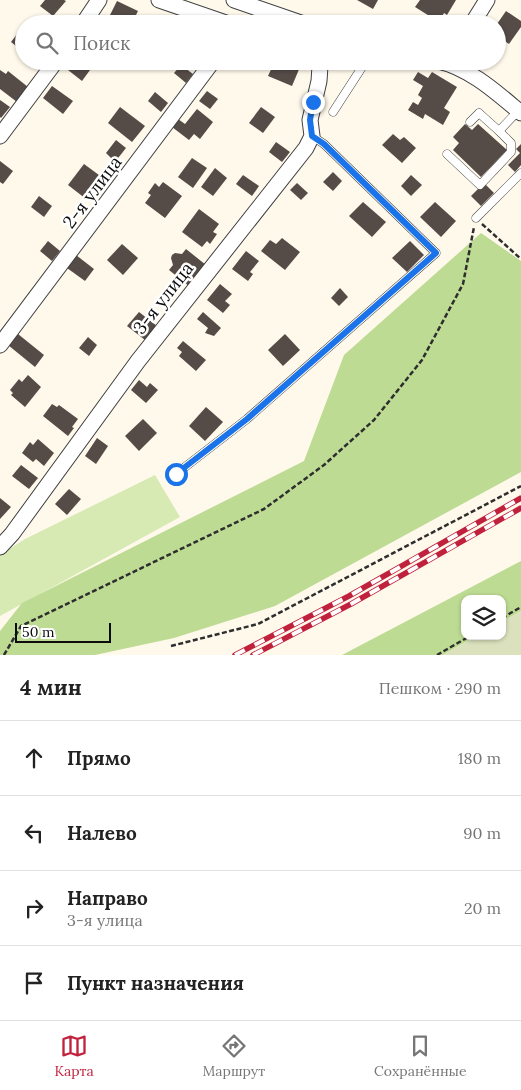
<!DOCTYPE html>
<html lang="ru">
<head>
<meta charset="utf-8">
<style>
  :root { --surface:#fff; --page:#f6f6f6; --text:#222; --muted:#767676; --line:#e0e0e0; --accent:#c0213c }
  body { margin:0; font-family:Lora,serif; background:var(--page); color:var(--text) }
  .controls { position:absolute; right:15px; bottom:15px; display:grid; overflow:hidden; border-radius:10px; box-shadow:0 1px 4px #0004 }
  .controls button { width:45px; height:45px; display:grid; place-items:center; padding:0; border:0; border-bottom:1px solid var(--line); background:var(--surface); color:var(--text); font:25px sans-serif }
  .scale { position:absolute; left:15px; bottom:12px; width:96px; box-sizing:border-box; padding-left:5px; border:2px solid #0c0c0c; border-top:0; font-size:14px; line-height:18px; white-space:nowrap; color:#0c0c0c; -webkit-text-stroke:4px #fff; paint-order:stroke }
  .stop { position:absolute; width:15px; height:15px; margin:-11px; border:4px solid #1a73e8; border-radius:50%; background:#fff }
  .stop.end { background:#1a73e8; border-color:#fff; box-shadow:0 1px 5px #0008 }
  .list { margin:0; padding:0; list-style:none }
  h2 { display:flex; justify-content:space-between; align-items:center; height:65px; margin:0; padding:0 20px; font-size:21px }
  h2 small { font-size:16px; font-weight:400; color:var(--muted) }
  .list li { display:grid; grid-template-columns:32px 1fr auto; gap:15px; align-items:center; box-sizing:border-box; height:75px; padding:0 20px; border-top:1px solid var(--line) }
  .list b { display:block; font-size:19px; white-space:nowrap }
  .list p { margin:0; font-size:16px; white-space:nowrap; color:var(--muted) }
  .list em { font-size:16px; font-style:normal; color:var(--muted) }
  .icon { flex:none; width:28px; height:28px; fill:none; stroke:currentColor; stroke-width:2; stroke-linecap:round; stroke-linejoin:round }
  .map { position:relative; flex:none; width:521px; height:655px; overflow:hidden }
  .search { position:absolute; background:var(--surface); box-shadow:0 1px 4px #0004; left:15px; right:15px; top:15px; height:55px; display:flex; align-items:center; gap:12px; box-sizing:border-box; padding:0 18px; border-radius:28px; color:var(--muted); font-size:19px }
  .sheet { height:365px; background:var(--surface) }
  nav { display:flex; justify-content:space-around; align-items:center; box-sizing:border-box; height:70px; border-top:1px solid var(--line); background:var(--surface); font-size:14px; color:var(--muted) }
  nav a { display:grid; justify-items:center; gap:2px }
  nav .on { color:var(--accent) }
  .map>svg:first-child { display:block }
</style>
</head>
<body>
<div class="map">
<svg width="521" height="655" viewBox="0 0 521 655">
  <rect width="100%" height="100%" fill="#fff9eb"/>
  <polygon fill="#d7eab4" points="155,475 180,517 0,616 0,555 25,539"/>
  <g fill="#bddb93">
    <polygon points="481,233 521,261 521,472 275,606 174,638 95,655 0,655 0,631 22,603 304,461 344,355"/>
    <polygon points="521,561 521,611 502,622 502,599 465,599 465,636 476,636 443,655 342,655"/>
  </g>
  <polygon fill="#dae1bc" points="521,611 521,655 443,655 476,636 502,636 502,622"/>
  <g fill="#554c48">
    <polygon points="45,0 64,0 66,1 53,16 40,6"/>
    <polygon points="357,0 378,0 373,9"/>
    <polygon points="420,0 456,0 447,15 444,13 439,22 415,7"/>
    <polygon points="117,1 138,11 132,23 127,21 125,24 118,24 108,19"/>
    <polygon points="506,11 521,21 521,27 509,44 497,36 497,24"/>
    <polygon points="24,25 24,52 11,42"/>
    <polygon points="275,61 286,61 300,67 292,86 268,76"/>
    <polygon points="74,62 79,66 81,62 90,70 82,81 68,70"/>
    <polygon points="181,65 193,74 186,83 174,73"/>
    <polygon points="0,70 6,74 8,71 28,87 17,102 0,89"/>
    <polygon points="418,72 428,78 432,72 457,87 444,108 450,112 443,125 425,114 423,119 408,110 413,102 418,105 422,98 418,95 423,86 413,80"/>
    <polygon points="52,86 73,101 63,114 43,98"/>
    <polygon points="207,91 218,99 210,109 199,101"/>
    <polygon points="155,92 168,103 161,112 148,101"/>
    <polygon points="0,100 10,107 1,118 0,117"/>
    <polygon points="120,107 145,126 132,142 108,123"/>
    <polygon points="261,107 275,117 263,133 249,123"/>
    <polygon points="197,109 213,122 200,139 194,134 189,140 172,127 178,119 185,124"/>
    <polygon points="465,124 472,130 478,124 507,150 481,177 453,150 459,143 453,137"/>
    <polygon points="393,134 400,140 404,137 416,148 402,163 382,145"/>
    <polygon points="116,140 126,148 115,162 106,153"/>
    <polygon points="276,142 290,152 282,162 269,152"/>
    <polygon points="521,144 521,165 515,172 508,165 520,153 516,149"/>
    <polygon points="192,158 207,168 193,188 178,177"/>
    <polygon points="0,161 13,171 3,184 0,182"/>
    <polygon points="84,164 103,178 86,199 68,185"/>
    <polygon points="215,168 227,178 213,196 201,187"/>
    <polygon points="333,172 342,181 333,191 323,182"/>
    <polygon points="243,175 259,186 252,196 236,184"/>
    <polygon points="411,175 422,185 411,196 401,186"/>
    <polygon points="163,182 182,196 165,218 145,203 151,195 148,193 155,183 159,187"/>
    <polygon points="297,183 308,193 301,200 290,190"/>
    <polygon points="484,183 494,193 481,206 471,196"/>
    <polygon points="39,196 52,206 44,217 31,207"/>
    <polygon points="363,202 386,222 372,237 349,216"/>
    <polygon points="435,202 456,221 441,237 420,217"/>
    <polygon points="199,209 219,224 213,232 217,234 210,244 207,241 202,247 182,232"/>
    <polygon points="282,238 300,252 285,270 261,251 270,240 276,244"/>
    <polygon points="48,241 60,251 52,261 40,251"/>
    <polygon points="410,241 424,255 407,272 392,258"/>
    <polygon points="122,244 138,258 123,275 107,260"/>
    <polygon points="186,249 206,265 189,286 169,270 173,265 171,258 172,255 175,253 182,254"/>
    <polygon points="246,251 259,261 250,272 253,274 248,281 232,269"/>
    <polygon points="76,255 94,269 85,281 67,268"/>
    <polygon points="220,284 232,294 225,301 230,305 223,313 207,300"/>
    <polygon points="340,288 348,297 339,306 331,298"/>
    <polygon points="139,312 157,326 145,340 127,326"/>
    <polygon points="203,312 221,328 214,336 205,333 208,328 197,319"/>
    <polygon points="18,334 44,355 35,367 8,345"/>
    <polygon points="285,334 300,350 283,366 268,350"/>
    <polygon points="88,337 97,345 89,356 79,348"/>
    <polygon points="183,341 206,360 196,371 179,356 182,352 177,348"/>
    <polygon points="28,375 41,387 25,407 11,395 13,393 10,390 19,379 22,382"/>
    <polygon points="139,380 147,387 150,383 158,390 146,403 131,390"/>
    <polygon points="52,404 57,407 59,405 78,419 72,427 74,428 68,436 43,416"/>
    <polygon points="206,407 223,422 205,441 189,426"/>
    <polygon points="143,419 157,433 139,451 125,436"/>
    <polygon points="97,438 108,446 96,464 85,456"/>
    <polygon points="38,439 54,453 44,466 36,459 33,462 22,453 30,442 33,445"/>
    <polygon points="21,465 38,478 29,489 12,476"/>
    <polygon points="69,489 81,499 67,515 55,504"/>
    <polygon points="0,498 11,507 0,519"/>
  </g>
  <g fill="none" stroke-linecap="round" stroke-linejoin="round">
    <defs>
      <g id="service">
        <polyline points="333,112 366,61"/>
        <polyline points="470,122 479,113 499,131 518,111"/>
        <polyline points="447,154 480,185 511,152 511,143 499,131"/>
        <polyline points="476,218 521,173"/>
        <polyline points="176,474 247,419 436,253 324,144 312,136"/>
      </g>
      <g id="minor">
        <polyline points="159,0 229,24"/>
        <polyline points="234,0 304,24"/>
        <polyline points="83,24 99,0"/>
        <polyline points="472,24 487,0"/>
        <path d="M 438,61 C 470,68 497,93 521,113"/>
        <polyline points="0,136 56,61"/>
        <polyline points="0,345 213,61"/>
        <polyline points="0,547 12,534 138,361 306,148 312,136 310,120 319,81 320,66 318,61"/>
      </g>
    </defs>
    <use href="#service" stroke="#3f3f3f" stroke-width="9"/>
    <use href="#minor" stroke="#3f3f3f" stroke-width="17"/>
    <g stroke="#2e2e2e" stroke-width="2.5" stroke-dasharray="5 2.5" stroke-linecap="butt">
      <polyline points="482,224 521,259"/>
      <polyline points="502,618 521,607"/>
      <polyline points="171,646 258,624 521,486"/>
      <polyline points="4,655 21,626 264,509 324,465 374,420 422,360 463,284 474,227"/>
      <polyline points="437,655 470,636"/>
    </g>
    <use href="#service" stroke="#fff" stroke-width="8"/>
    <use href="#minor" stroke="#fff" stroke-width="15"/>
    <defs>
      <g id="rail">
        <polyline points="235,655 349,596 521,498"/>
        <polyline points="253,655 351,604 521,508"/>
      </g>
    </defs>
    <use href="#rail" stroke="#c0213c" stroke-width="5.5"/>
    <use href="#rail" stroke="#fff" stroke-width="4" stroke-dasharray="11" stroke-linecap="butt"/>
  </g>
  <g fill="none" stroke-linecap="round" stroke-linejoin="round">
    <polyline stroke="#1a73e8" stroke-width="6" points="176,474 247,419 436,253 324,144 312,136 310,120 313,102"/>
  </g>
  <g text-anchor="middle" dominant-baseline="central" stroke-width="5" stroke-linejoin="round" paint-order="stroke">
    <g font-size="18" fill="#0c0c0c" stroke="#fff">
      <text transform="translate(92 192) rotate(-53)">2-я улица</text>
      <text transform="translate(163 298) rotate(-52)">3-я улица</text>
    </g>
  </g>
</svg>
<div class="controls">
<button><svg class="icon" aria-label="layers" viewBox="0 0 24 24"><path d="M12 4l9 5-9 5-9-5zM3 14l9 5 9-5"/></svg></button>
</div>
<div class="scale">50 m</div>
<div class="stop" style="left:176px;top:474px"></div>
<div class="stop end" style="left:313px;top:102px"></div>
<div class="search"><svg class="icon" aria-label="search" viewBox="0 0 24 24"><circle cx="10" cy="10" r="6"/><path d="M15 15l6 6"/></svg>Поиск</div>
</div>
<section class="sheet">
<h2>4 мин<small>Пешком · 290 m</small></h2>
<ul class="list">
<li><svg class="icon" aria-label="ahead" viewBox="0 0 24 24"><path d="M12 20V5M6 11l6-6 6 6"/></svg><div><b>Прямо</b></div><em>180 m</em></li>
<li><svg class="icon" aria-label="left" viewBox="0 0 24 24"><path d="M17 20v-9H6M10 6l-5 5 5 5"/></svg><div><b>Налево</b></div><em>90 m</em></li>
<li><svg class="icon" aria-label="right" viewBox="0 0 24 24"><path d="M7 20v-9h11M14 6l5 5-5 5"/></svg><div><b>Направо</b><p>3-я улица</p></div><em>20 m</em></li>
<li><svg class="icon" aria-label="arrive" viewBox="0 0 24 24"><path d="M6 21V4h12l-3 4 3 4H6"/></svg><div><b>Пункт назначения</b></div></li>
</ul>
</section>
<nav>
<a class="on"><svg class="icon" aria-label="map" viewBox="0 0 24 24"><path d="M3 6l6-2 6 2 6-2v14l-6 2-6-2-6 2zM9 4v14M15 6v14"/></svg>Карта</a>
<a><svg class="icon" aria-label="directions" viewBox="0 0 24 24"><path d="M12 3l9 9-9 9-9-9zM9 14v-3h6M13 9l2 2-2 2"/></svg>Маршрут</a>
<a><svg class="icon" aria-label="saved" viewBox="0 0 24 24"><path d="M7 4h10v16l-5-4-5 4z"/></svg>Сохранённые</a>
</nav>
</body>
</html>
